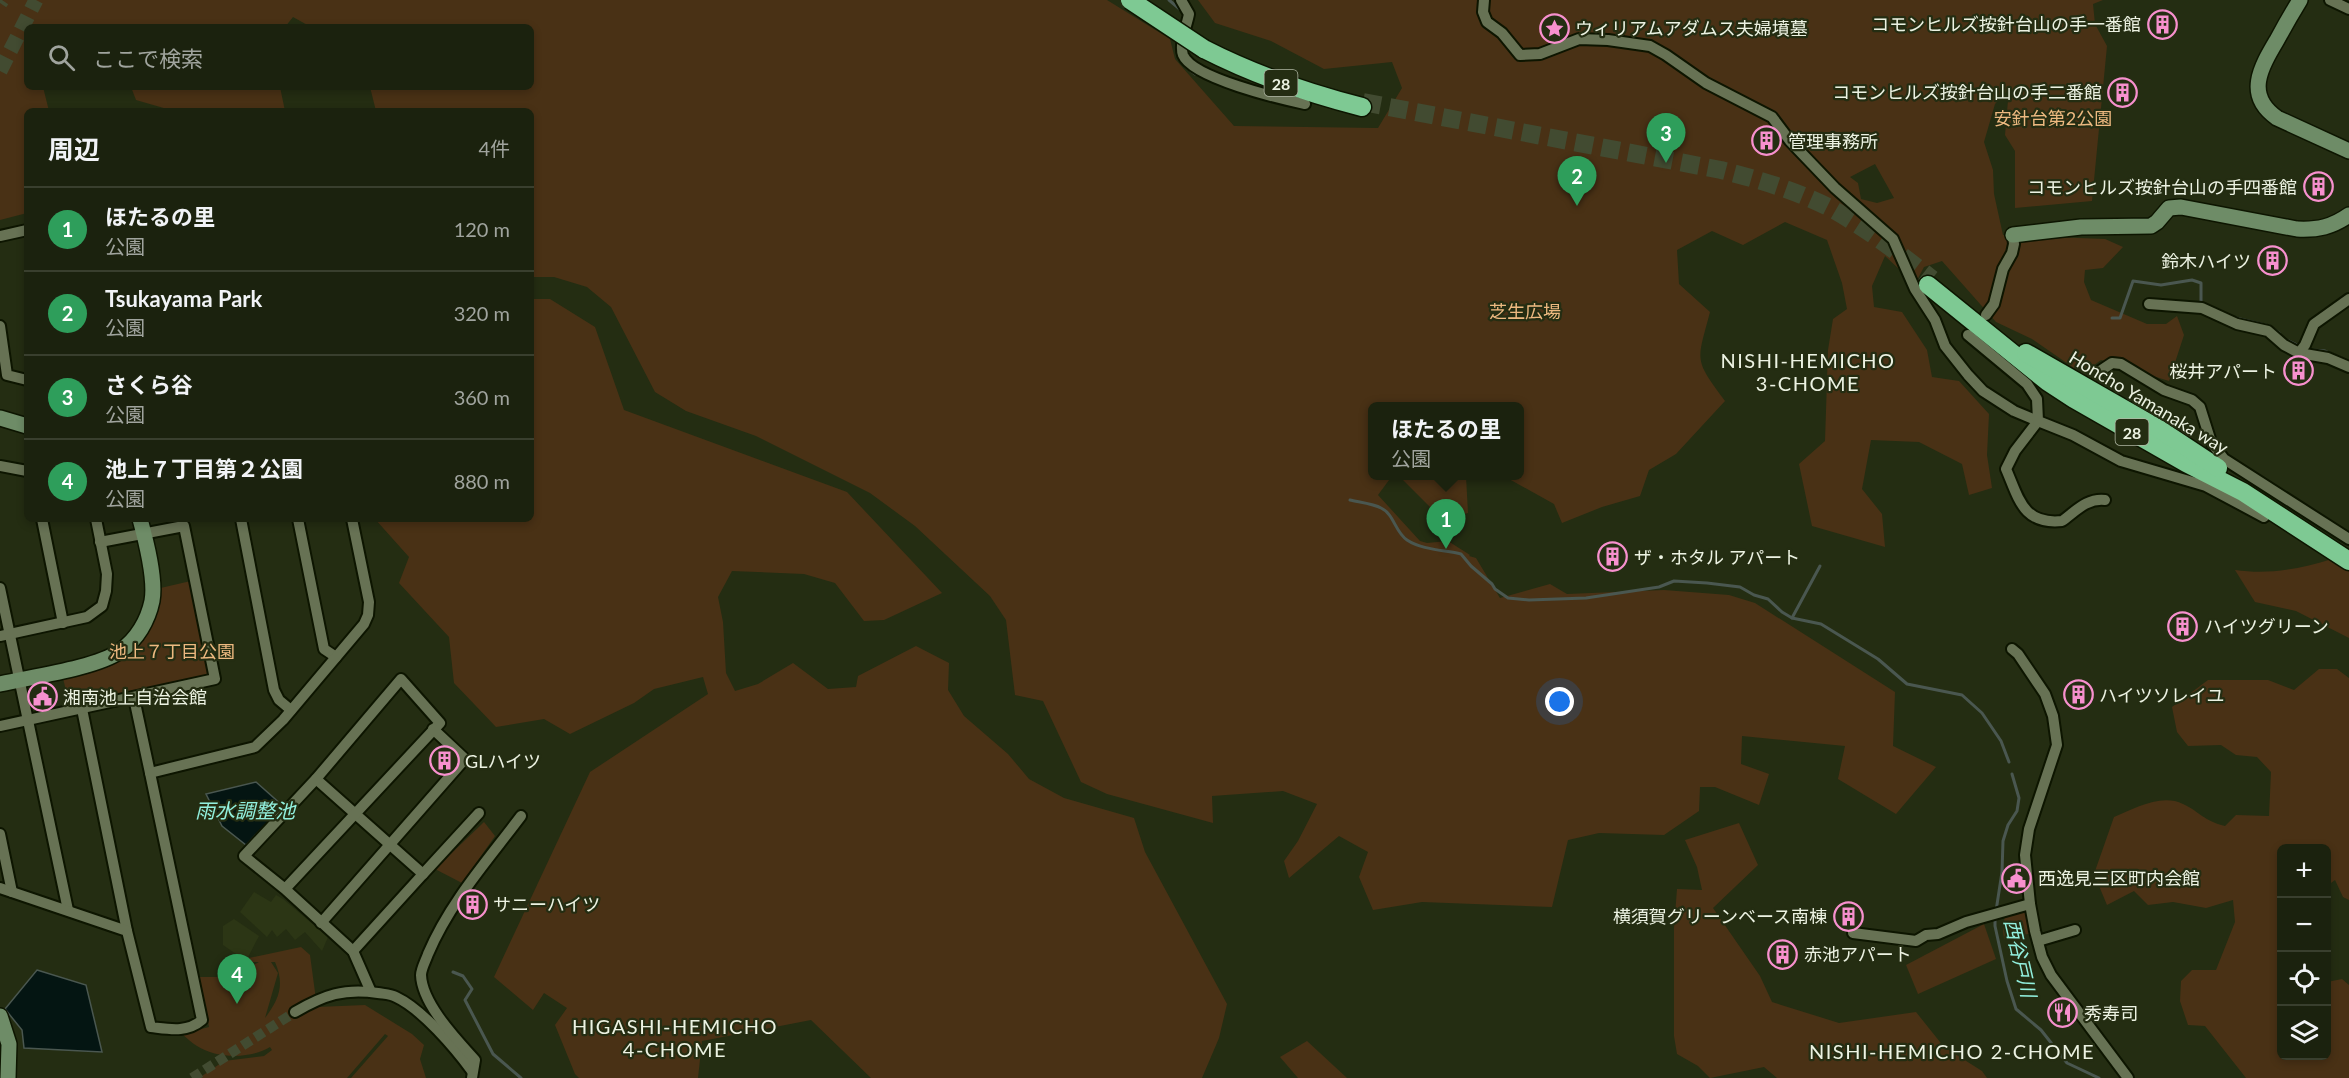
<!DOCTYPE html>
<html lang="ja">
<head>
<meta charset="utf-8">
<style>
  :root { --surface:#1b220e; --page:#242a17; --text:#f1f3f6; --muted:#a0a49e; --line:#393f2e; --accent:#0b8043 }
  body { margin:0; font-family:Lato,"Noto Sans JP",sans-serif; background:var(--page); color:var(--text) }
  .controls { position:absolute; right:18px; bottom:18px; display:grid; overflow:hidden; border-radius:9px; box-shadow:0 3px 9px #0003 }
  .controls button { width:54px; height:54px; display:grid; place-items:center; padding:0; border:0; border-bottom:2px solid var(--line); background:var(--surface); color:var(--text); font:30px sans-serif }
  .you { position:absolute; left:1560px; top:702px; width:21px; height:21px; margin:-15px; border:4px solid #fff; border-radius:50%; background:#1a73e8; box-shadow:0 0 0 9px #1a73e833 }
  .badge { display:grid; place-items:center; width:39px; height:39px; border-radius:50%; background:var(--accent); color:#fff; font-size:20px; font-weight:700 }
  .pin { position:absolute; translate:-50% -50px; filter:drop-shadow(0 2px 3px #0008) }
  .pin::after { content:''; position:absolute; top:32px; width:21px; height:18px; background:inherit; clip-path:polygon(0 0,100% 0,50% 100%) }
  .popup { position:absolute; left:1368px; top:402px; width:156px; height:78px; box-sizing:border-box; display:grid; place-content:center; border-radius:9px; background:var(--surface); filter:drop-shadow(0 2px 4px #0005); font-size:20px; white-space:nowrap; color:var(--muted) }
  .popup b { font-size:22px; color:var(--text) }
  .popup::after { content:''; position:absolute; left:50%; top:100%; margin-left:-12px; border:12px solid transparent; border-top-color:var(--surface) }
  .list { margin:0; padding:0; list-style:none }
  h2 { display:flex; justify-content:space-between; align-items:center; height:78px; margin:0; padding:0 24px; font-size:26px }
  h2 small { font-size:20px; font-weight:400; color:var(--muted) }
  .list li { display:grid; grid-template-columns:39px 1fr auto; gap:18px; align-items:center; box-sizing:border-box; height:84px; padding:0 24px; border-top:2px solid var(--line) }
  .list b { display:block; font-size:22px; white-space:nowrap }
  .list p { margin:0; font-size:20px; white-space:nowrap; color:var(--muted) }
  .list em { font-size:20px; font-style:normal; color:var(--muted) }
  .icon { flex:none; width:33px; height:33px; fill:none; stroke:currentColor; stroke-width:2; stroke-linecap:round; stroke-linejoin:round }
  .map { position:relative; flex:none; width:2349px; height:1078px; overflow:hidden }
  .search { position:absolute; background:var(--surface); box-shadow:0 3px 9px #0003; left:24px; top:24px; width:510px; height:66px; display:flex; align-items:center; gap:15px; box-sizing:border-box; padding:0 21px; border-radius:9px; color:var(--muted); font-size:22px }
  .panel { position:absolute; background:var(--surface); box-shadow:0 3px 9px #0003; left:24px; top:108px; width:510px; height:414px; border-radius:9px }
  .map>svg:first-child { display:block }
</style>
</head>
<body>
<div class="map">
<svg width="2349" height="1078" viewBox="0 0 2349 1078">
  <rect width="100%" height="100%" fill="#242d12"/>
  <g fill="#2c3615">
    <polygon points="254,892 271,902 276,895 283,899 328,937 322,951 305,932 295,940 286,929 277,937 272,930 267,937 240,912"/>
    <polygon points="234,919 259,936 246,961 223,945 223,926"/>
  </g>
  <g fill="#493115" fill-rule="evenodd">
    <path d="M 0,0 L 1107,0 L 1170,39 L 1175,59 L 1234,126 L 1378,128 L 1402,88 L 1392,62 L 1324,69 L 1271,41 L 1215,23 L 1198,0 L 2103,0 L 2093,4 L 2095,24 L 2107,46 L 2092,201 L 2015,208 L 2015,151 L 2005,135 L 2009,89 L 1995,104 L 1984,142 L 1993,170 L 1994,194 L 2003,235 L 2105,239 L 2123,247 L 2103,268 L 2085,270 L 2084,282 L 2091,300 L 2147,324 L 2166,324 L 2177,316 L 2184,335 L 2169,381 L 2101,360 L 2086,371 L 2074,368 L 2032,339 L 1996,322 L 1942,261 L 1924,267 L 1915,284 L 1885,256 L 1872,286 L 1874,307 L 1902,312 L 1927,350 L 1932,377 L 1959,381 L 1989,414 L 1987,455 L 1992,488 L 1969,495 L 1962,464 L 1919,442 L 1871,440 L 1862,489 L 1882,514 L 1885,547 L 1812,526 L 1799,464 L 1825,441 L 1828,350 L 1833,319 L 1847,309 L 1842,283 L 1827,240 L 1785,222 L 1743,245 L 1712,231 L 1677,250 L 1679,284 L 1710,312 C 1697,362 1693,358 1725,401 L 1676,454 L 1649,470 L 1640,496 L 1602,507 L 1562,523 L 1554,504 L 1509,479 L 1510,476 L 1520,476 L 1520,406 L 1372,406 L 1372,476 L 1392,476 L 1378,495 L 1420,541 L 1427,543 L 1448,541 L 1470,555 L 1469,556 L 1476,558 L 1500,598 L 1550,584 L 1567,594 L 1664,590 L 1729,595 L 1755,603 L 1895,692 L 1893,746 L 1936,767 L 1896,814 L 1838,779 L 1845,746 L 1742,736 L 1741,764 L 1769,774 L 1759,805 L 1715,787 L 1700,787 L 1699,811 L 1664,835 L 1599,833 L 1568,840 L 1552,907 L 1422,902 L 1373,910 L 1359,877 L 1368,852 L 1339,836 L 1289,878 L 1284,861 L 1298,841 L 1317,804 L 1283,791 L 1212,796 L 1213,823 L 1107,794 L 1081,782 L 1043,701 L 1015,695 L 1006,620 L 990,596 L 915,526 L 870,493 L 756,436 L 686,411 L 655,392 L 611,307 L 587,287 L 554,277 L 531,277 L 531,111 L 376,111 L 370,87 L 531,87 L 531,27 L 311,27 L 293,17 L 285,27 L 27,27 L 27,87 L 43,87 L 49,111 L 27,111 L 27,213 L 0,220 ZM 1875,164 L 1894,198 L 1877,203 L 1861,199 L 1858,183 L 1850,177 Z"/>
    <polygon points="131,87 280,87 285,111 174,111 136,100"/>
    <polygon points="531,299 550,299 595,327 624,410 847,492 942,593 884,620 864,621 835,583 804,574 732,571 718,597 723,622 726,673 735,691 758,684 793,663 828,689 856,687 858,676 916,646 949,663 948,690 964,716 1008,754 1029,779 1064,798 1134,818 1145,852 1227,1004 1219,1038 1202,1078 871,1078 811,1020 702,1041 698,1078 579,1078 575,1074 555,1025 567,1008 544,993 533,1010 494,977 590,772 708,694 703,677 654,689 634,703 570,734 544,719 496,727 454,683 449,637 399,583 409,557 375,519 531,519"/>
    <polygon points="1399,476 1466,476 1468,513 1443,520"/>
    <path d="M 2332,559 L 2349,570 L 2349,638 L 2296,611 L 2255,602 L 2235,570 C 2269,575 2299,569 2332,559 Z"/>
    <polygon points="195,580 215,679 71,711 61,670 98,662 137,636 152,590"/>
    <path d="M 2319,669 L 2337,669 L 2349,678 L 2349,900 L 2343,897 L 2335,880 L 2327,886 L 2326,848 L 2282,848 L 2282,1056 L 2326,1056 L 2327,982 L 2342,979 L 2349,985 L 2349,1078 L 2246,1078 L 2205,1026 L 2188,1025 L 2180,1001 L 2181,981 L 2192,970 L 2216,970 L 2235,922 L 2233,900 L 2206,908 L 2173,902 L 2148,905 L 2134,891 L 2107,905 L 2094,874 L 2114,817 C 2134,809 2161,793 2183,804 C 2200,812 2204,821 2225,826 L 2236,815 L 2269,816 L 2271,772 L 2257,757 L 2236,755 L 2221,745 L 2188,746 L 2177,732 L 2172,707 L 2208,680 L 2268,680 L 2294,690 Z"/>
    <polygon points="484,822 495,836 462,883 435,869"/>
    <polygon points="1739,823 1758,865 1713,908 1760,976 1772,1002 1839,1023 1916,1012 1944,1047 1982,1071 1987,1078 1777,1078 1764,1067 1710,1078 1698,1066 1677,1054 1674,1036 1674,928 1677,889 1702,890 1697,867 1685,840"/>
    <polygon points="2028,907 2033,933 2004,939 2003,930 2005,913"/>
    <polygon points="1984,924 1996,959 1918,994 1906,965"/>
    <path d="M 301,947 L 310,955 L 317,1007 L 365,1005 L 412,1034 L 424,1045 L 420,1059 L 426,1078 L 351,1078 L 388,1036 L 385,1034 L 347,1078 L 199,1078 L 224,1061 L 264,1056 L 272,1050 L 270,1047 C 251,1059 217,1059 197,1046 C 192,1043 187,1038 182,1034 L 209,1027 L 199,977 L 231,977 L 259,962 L 250,962 L 224,972 L 225,963 ZM 271,962 L 275,962 C 285,985 279,999 265,1018 L 278,973 Z"/>
    <polygon points="1307,1041 1347,1078 1298,1078 1280,1057"/>
  </g>
  <g fill="#041512" stroke="#4a5750" stroke-width="1.5">
    <polygon points="256,782 283,806 246,845 222,826 206,794"/>
    <polygon points="37,970 86,985 102,1052 24,1048 22,1030 5,1009"/>
  </g>
  <g fill="none" stroke-linecap="round" stroke-linejoin="round">
    <g stroke="#4a5750" stroke-width="3">
      <polyline points="1169,0 1182,11"/>
      <path d="M 1178,41 C 1175,57 1183,65 1195,74"/>
      <polyline points="2112,318 2120,318 2133,281 2161,285 2192,280 2201,283 2201,304"/>
      <polyline points="2236,318 2269,326 2279,333"/>
      <polyline points="2289,341 2297,345"/>
      <polyline points="2312,350 2325,351 2341,358"/>
      <path d="M 1350,500 C 1358,502 1374,504 1381,508 C 1394,514 1395,532 1407,540 C 1422,550 1444,550 1461,554 L 1471,566 L 1492,584 L 1495,589 L 1508,598 L 1529,600 L 1586,598 L 1659,587 L 1674,581 L 1707,583 L 1740,587 L 1754,595 L 1768,599 L 1782,612 L 1792,618"/>
      <polyline points="1820,566 1792,618 1821,624 1878,659 1907,684 1962,695 1982,713 2001,741 2009,762"/>
      <polyline points="1996,911 2002,872 2003,841 2008,825 2017,811 2019,798 2012,774"/>
      <polyline points="1995,917 1995,926 2007,981 2016,1009 2041,1030 2067,1063 2099,1078"/>
      <polyline points="453,972 463,976 472,989 465,1000 493,1054 521,1078"/>
    </g>
    <polyline stroke="#424b31" stroke-width="10" stroke-dasharray="10 5" stroke-linecap="butt" points="192,1078 295,1012"/>
    <g stroke="#424b31" stroke-width="15" stroke-dasharray="15 8" stroke-linecap="butt">
      <polyline points="0,3 2,0"/>
      <polyline points="0,71 36,0"/>
    </g>
    <path stroke="#424b31" stroke-width="18" stroke-dasharray="18 9" stroke-linecap="butt" d="M 1363,102 L 1721,170 C 1760,180 1798,191 1834,210 C 1869,230 1901,255 1932,279"/>
    <defs>
      <g id="street">
        <path d="M 1181,0 L 1189,14 C 1187,25 1179,44 1183,55 C 1192,78 1281,99 1305,104"/>
        <path d="M 1484,0 L 1483,12 L 1487,22 L 1502,33 L 1520,55 L 1540,54 L 1579,39 L 1608,40 L 1650,46 L 1666,55 L 1706,83 L 1772,117 L 1790,141 L 1835,188 L 1893,239 L 1915,289 L 1935,320 L 1945,346 L 1968,375 L 1983,391 L 2014,411 L 2038,421 L 2015,451 L 2006,469 C 2019,499 2023,525 2062,521 C 2076,511 2087,498 2105,500"/>
        <polyline points="2330,0 2349,9"/>
        <polyline points="0,236 27,230"/>
        <polyline points="2149,304 2202,308 2237,324 2268,331 2284,345 2299,353 2328,358 2349,367"/>
        <polyline points="1986,315 1994,304 2003,269 2012,253 2014,244 2013,235"/>
        <polyline points="0,326 7,375 27,380"/>
        <polyline points="1968,335 2027,384 2037,399 2038,421 2073,435 2121,461 2206,486 2264,517"/>
        <polyline points="2299,353 2305,345 2314,324 2349,299"/>
        <polyline points="2097,373 2112,363 2121,364 2164,390 2192,400 2200,407 2211,442 2224,459 2349,539"/>
        <polyline points="0,466 27,471"/>
        <polyline points="42,519 63,623"/>
        <polyline points="241,519 274,690 279,700 291,710"/>
        <polyline points="298,519 324,649 336,657"/>
        <polyline points="0,588 68,910"/>
        <polyline points="0,636 87,617 102,606 106,591 107,574 96,519"/>
        <polyline points="2012,649 2018,654 2045,694 2053,716 2057,745 2029,829 2025,855 2030,904 2035,931 2042,957 2051,975 2128,1078"/>
        <polyline points="134,698 150,773"/>
        <polyline points="82,709 127,931"/>
        <polyline points="0,726 215,679 184,526 100,542"/>
        <polyline points="316,779 423,874 353,951"/>
        <polyline points="0,834 12,892"/>
        <polyline points="423,874 479,813"/>
        <path d="M 0,888 L 127,931 L 151,1027 C 169,1029 187,1033 202,1020 L 150,773 L 255,747 L 283,720 L 364,624 L 368,615 L 369,602 L 352,519"/>
        <polyline points="285,889 440,723 401,679 316,779 244,856 285,889 353,951 371,992"/>
        <polyline points="321,923 465,759 433,729"/>
        <polyline points="1853,933 1916,941 1926,935 1938,934 1966,922 2030,904"/>
        <polyline points="2038,941 2075,930"/>
        <path d="M 295,1012 C 324,995 344,988 378,993 C 384,994 391,994 396,997 C 422,1009 455,1048 472,1071"/>
        <path d="M 472,1078 L 475,1060 C 457,1040 422,1004 421,975 C 421,969 426,960 428,954 C 450,902 488,860 521,816"/>
      </g>
      <g id="secondary">
        <path d="M 2300,0 C 2292,13 2284,27 2277,40 C 2261,67 2244,95 2277,118 L 2349,151"/>
        <path d="M 2013,235 L 2081,227 L 2151,226 L 2157,222 L 2169,208 L 2181,207 L 2297,229 C 2318,230 2332,227 2349,215"/>
        <polyline points="0,418 27,426"/>
        <path d="M 0,684 C 30,677 97,668 120,651 C 137,640 148,620 152,601 C 156,579 146,541 140,519"/>
        <polyline points="0,1016 9,1044 8,1078"/>
      </g>
      <g id="highway">
        <path d="M 1204,49 C 1255,75 1307,93 1362,107"/>
        <polyline points="1928,285 2048,382 2074,399 2186,463 2243,492 2349,561"/>
        <polyline points="2026,353 2159,429 2218,468"/>
      </g>
    </defs>
    <use href="#street" stroke="#0d1500" stroke-width="14"/>
    <use href="#secondary" stroke="#0d1500" stroke-width="18"/>
    <use href="#highway" stroke="#0d1500" stroke-width="21"/>
    <use href="#street" stroke="#677254" stroke-width="10"/>
    <use href="#secondary" stroke="#6e8c67" stroke-width="15"/>
    <use href="#highway" stroke="#7ec993" stroke-width="18"/>
    <defs>
      <polyline id="highway-bridge" points="1130,0 1204,49"/>
    </defs>
    <use href="#highway-bridge" stroke="#0d1500" stroke-width="21" stroke-linecap="butt"/>
    <use href="#highway-bridge" stroke="#7ec993" stroke-width="18"/>
  </g>
  <defs>
    <symbol id="building-ring" viewBox="-11 -11 22 22"><circle r="9.5" fill="#242d12" stroke="#f790ce" stroke-width="1.5"/><path d="M-4-6H4V6H1V3H-1V6H-4ZM-2.5-4.3h1.7v1.8h-1.7ZM.8-4.3h1.7v1.8H.8ZM-2.5-1h1.7V.8h-1.7ZM.8-1h1.7V.8H.8Z" fill="#f790ce"/></symbol>
    <symbol id="sight-ring" viewBox="-11 -11 22 22"><circle r="9.5" fill="#242d12" stroke="#f790ce" stroke-width="1.5"/><path d="M0-6L1.8-2.2L6-1.7L2.9 1.2L3.7 5.4L0 3.3L-3.7 5.4L-2.9 1.2L-6-1.7L-1.8-2.2Z" fill="#f790ce"/></symbol>
    <symbol id="civic-ring" viewBox="-11 -11 22 22"><circle r="9.5" fill="#242d12" stroke="#f790ce" stroke-width="1.5"/><path d="M-.6-6.5H3V-4.5H.6V-3L4-1V1h2V6H-6V1h2V-1L-.6-3ZM-1.2 2.5V6h2.4V2.5Z" fill="#f790ce"/></symbol>
    <symbol id="restaurant-ring" viewBox="-11 -11 22 22"><circle r="9.5" fill="#242d12" stroke="#f790ce" stroke-width="1.5"/><path d="M-5-6h1v4h1v-4h1v4h1v-4h1v5L-1.5 .5V6h-2V.5L-5-1ZM5-6V6H3V1.5H1.5Q1.5-4 5-6Z" fill="#f790ce"/></symbol>
  </defs>
  <g fill-rule="evenodd">
    <use href="#building-ring" x="2146" y="8" width="33" height="33"/>
    <use href="#sight-ring" x="1538" y="12" width="33" height="33"/>
    <use href="#building-ring" x="2106" y="76" width="33" height="33"/>
    <use href="#building-ring" x="1750" y="124" width="33" height="33"/>
    <use href="#building-ring" x="2302" y="170" width="33" height="33"/>
    <use href="#building-ring" x="2256" y="244" width="33" height="33"/>
    <use href="#building-ring" x="2282" y="354" width="33" height="33"/>
    <use href="#building-ring" x="1596" y="540" width="33" height="33"/>
    <use href="#building-ring" x="2166" y="610" width="33" height="33"/>
    <use href="#building-ring" x="2062" y="678" width="33" height="33"/>
    <use href="#civic-ring" x="26" y="680" width="33" height="33"/>
    <use href="#building-ring" x="428" y="744" width="33" height="33"/>
    <use href="#civic-ring" x="2000" y="862" width="33" height="33"/>
    <use href="#building-ring" x="456" y="888" width="33" height="33"/>
    <use href="#building-ring" x="1832" y="900" width="33" height="33"/>
    <use href="#building-ring" x="1766" y="938" width="33" height="33"/>
    <use href="#restaurant-ring" x="2046" y="996" width="33" height="33"/>
  </g>
  <g text-anchor="middle" dominant-baseline="central" stroke-width="4.5" stroke-linejoin="round" paint-order="stroke">
    <g fill="#242d12" stroke="#b0b7a4" stroke-width="1.5">
      <rect x="1264.5" y="70" width="33" height="26" rx="4.5"/>
      <rect x="2115.5" y="419" width="33" height="26" rx="4.5"/>
    </g>
    <g font-size="16" font-weight="bold" fill="#ecf2e2">
      <text x="1281" y="83">28</text>
      <text x="2132" y="432">28</text>
    </g>
    <g font-size="18" fill="#ecf2e2" stroke="#242d12" text-anchor="start">
      <text x="2141" y="24" text-anchor="end">コモンヒルズ按針台山の手一番館</text>
      <text x="1575" y="28">ウィリアムアダムス夫婦墳墓</text>
      <text x="2102" y="92" text-anchor="end">コモンヒルズ按針台山の手二番館</text>
      <text x="1788" y="141">管理事務所</text>
      <text x="2297" y="187" text-anchor="end">コモンヒルズ按針台山の手四番館</text>
      <text x="2251" y="261" text-anchor="end">鈴木ハイツ</text>
      <text x="2277" y="371" text-anchor="end">桜井アパート</text>
      <text x="1634" y="557">ザ・ホタル アパート</text>
      <text x="2204" y="626">ハイツグリーン</text>
      <text x="2099" y="695">ハイツソレイユ</text>
      <text x="63" y="697">湘南池上自治会館</text>
      <text x="465" y="761">GLハイツ</text>
      <text x="2038" y="878">西逸見三区町内会館</text>
      <text x="493" y="904">サニーハイツ</text>
      <text x="1827" y="916" text-anchor="end">横須賀グリーンベース南棟</text>
      <text x="1804" y="954">赤池アパート</text>
      <text x="2084" y="1013">秀寿司</text>
    </g>
    <g font-size="18" fill="#edb980" stroke="#242d12">
      <text x="2053" y="118">安針台第2公園</text>
      <text x="1525" y="311">芝生広場</text>
      <text x="172" y="651">池上７丁目公園</text>
    </g>
    <g font-size="18" fill="#ecf2e2" stroke="#242d12">
      <text transform="translate(2149 402) rotate(31)">Honcho Yamanaka way</text>
    </g>
    <g font-size="20" letter-spacing="1.5" fill="#ecf2e2" stroke="#242d12">
      <text x="1808" y="360">NISHI-HEMICHO<tspan x="1808" dy="23">3-CHOME</tspan></text>
      <text x="675" y="1026">HIGASHI-HEMICHO<tspan x="675" dy="23">4-CHOME</tspan></text>
      <text x="1952" y="1051">NISHI-HEMICHO 2-CHOME</text>
    </g>
    <g font-size="20" font-style="italic" fill="#92f0de" stroke="#242d12">
      <text x="245" y="810">雨水調整池</text>
      <text transform="translate(2021 958) rotate(77)">西谷戸川</text>
    </g>
  </g>
</svg>
<div class="controls">
<button>+</button>
<button>−</button>
<button><svg class="icon" aria-label="locate" viewBox="0 0 24 24"><circle cx="12" cy="12" r="6"/><path d="M12 2v4M12 18v4M2 12h4M18 12h4"/></svg></button>
<button><svg class="icon" aria-label="layers" viewBox="0 0 24 24"><path d="M12 4l9 5-9 5-9-5zM3 14l9 5 9-5"/></svg></button>
</div>
<div class="you"></div>
<div class="pin badge" style="left:1446px;top:549px;background:#2e9e5b">1</div>
<div class="popup"><b>ほたるの里</b>公園</div>
<div class="pin badge" style="left:1577px;top:206px;background:#2e9e5b">2</div>
<div class="pin badge" style="left:1666px;top:163px;background:#2e9e5b">3</div>
<div class="pin badge" style="left:237px;top:1004px;background:#2e9e5b">4</div>
<div class="search"><svg class="icon" aria-label="search" viewBox="0 0 24 24"><circle cx="10" cy="10" r="6"/><path d="M15 15l6 6"/></svg>ここで検索</div>
<section class="panel">
<h2>周辺<small>4件</small></h2>
<ul class="list">
<li><span class="badge" style="background:#2e9e5b">1</span><div><b>ほたるの里</b><p>公園</p></div><em>120 m</em></li>
<li><span class="badge" style="background:#2e9e5b">2</span><div><b>Tsukayama Park</b><p>公園</p></div><em>320 m</em></li>
<li><span class="badge" style="background:#2e9e5b">3</span><div><b>さくら谷</b><p>公園</p></div><em>360 m</em></li>
<li><span class="badge" style="background:#2e9e5b">4</span><div><b>池上７丁目第２公園</b><p>公園</p></div><em>880 m</em></li>
</ul>
</section>
</div>
</body>
</html>
